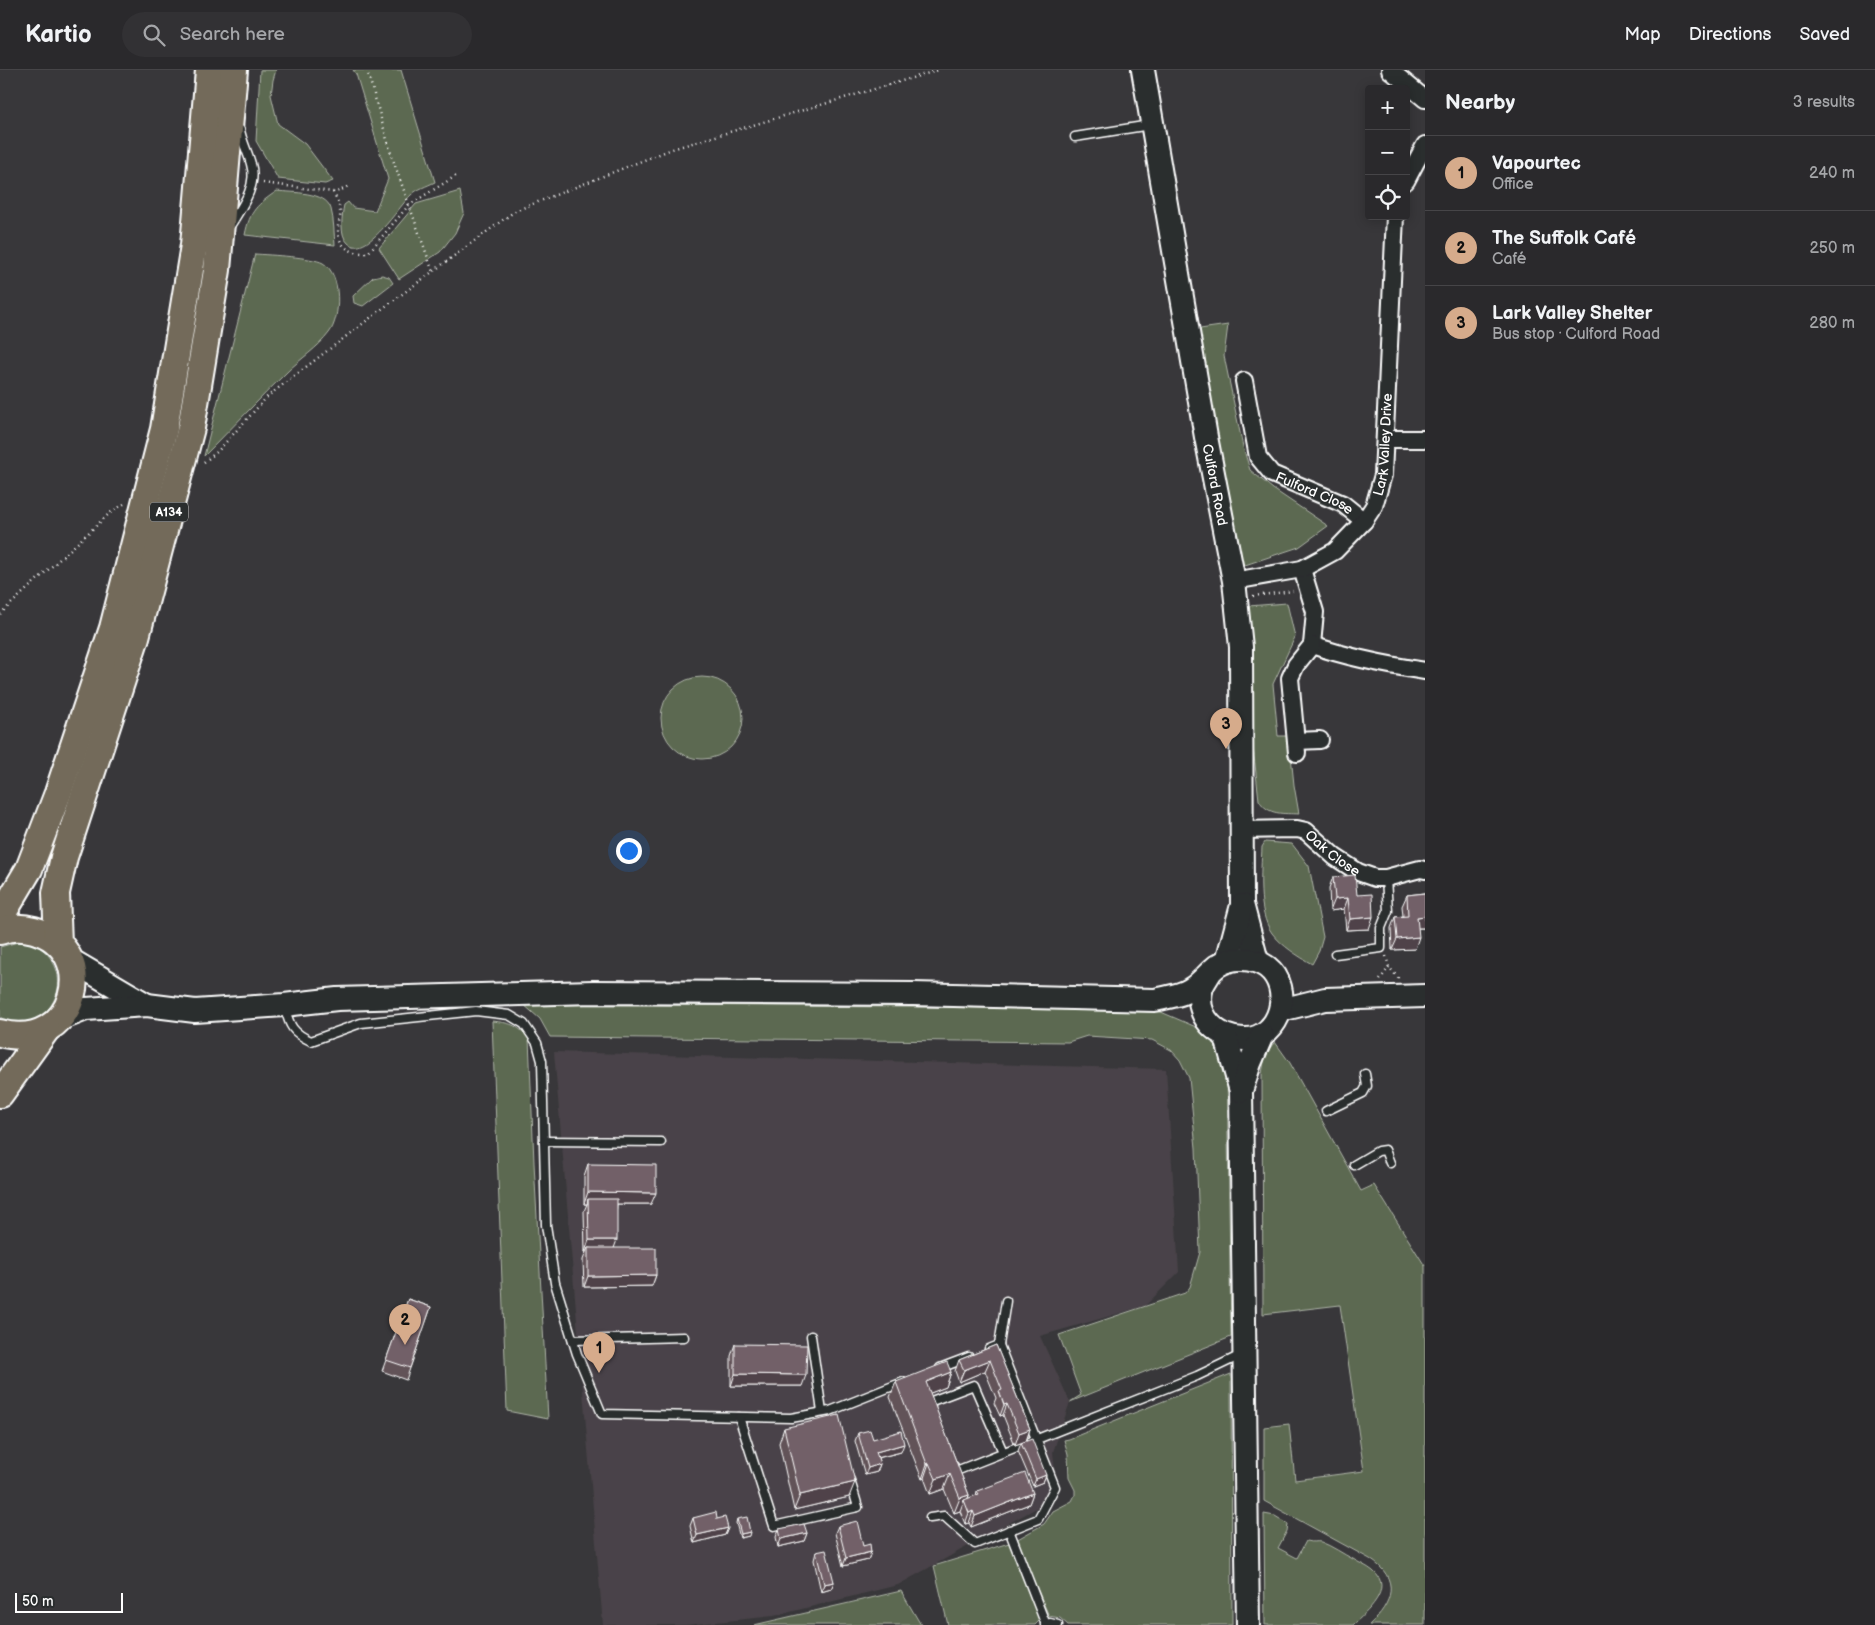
<!DOCTYPE html>
<html lang="en">
<head>
<meta charset="utf-8">
<style>
  :root { --surface:#2a292c; --page:#323134; --text:#f1f3f6; --muted:#a5a6a9; --line:#464548; --accent:#d6ab8b }
  body { margin:0; font-family:"Balsamiq Sans",sans-serif; background:var(--page); color:var(--text) }
  .controls { position:absolute; right:15px; top:15px; display:grid; overflow:hidden; border-radius:5px; box-shadow:0 2px 12px #0003 }
  .controls button { width:45px; height:45px; display:grid; place-items:center; padding:0; border:0; border-bottom:1px solid var(--line); background:var(--surface); color:var(--text); font:25px sans-serif }
  .scale { position:absolute; left:15px; bottom:12px; width:108px; box-sizing:border-box; padding-left:5px; border:2px solid #fff; border-top:0; font-size:14px; line-height:18px; white-space:nowrap; color:#fff; -webkit-text-stroke:4px #2a2d2e; paint-order:stroke }
  .you { position:absolute; left:628px; top:780px; width:18px; height:18px; margin:-12px; border:4px solid #fff; border-radius:50%; background:#1a73e8; box-shadow:0 0 0 8px #1a73e833 }
  .badge { display:grid; place-items:center; width:32px; height:32px; border-radius:50%; background:var(--accent); color:#111; font-size:16px; font-weight:700 }
  .pin { position:absolute; translate:-50% -41px; filter:drop-shadow(0 1px 2px #0008) }
  .pin::after { content:''; position:absolute; top:26px; width:18px; height:15px; background:inherit; clip-path:polygon(0 0,100% 0,50% 100%) }
  .list { margin:0; padding:0; list-style:none }
  h2 { display:flex; justify-content:space-between; align-items:center; height:65px; margin:0; padding:0 20px; font-size:21px }
  h2 small { font-size:16px; font-weight:400; color:var(--muted) }
  .list li { display:grid; grid-template-columns:32px 1fr auto; gap:15px; align-items:center; box-sizing:border-box; height:75px; padding:0 20px; border-top:1px solid var(--line) }
  .list b { display:block; font-size:19px; white-space:nowrap }
  .list p { margin:0; font-size:16px; white-space:nowrap; color:var(--muted) }
  .list em { font-size:16px; font-style:normal; color:var(--muted) }
  .icon { flex:none; width:28px; height:28px; fill:none; stroke:currentColor; stroke-width:2; stroke-linecap:round; stroke-linejoin:round }
  .map { position:relative; flex:none; width:1425px; height:1555px; overflow:hidden }
  header { display:flex; align-items:center; gap:30px; box-sizing:border-box; height:70px; padding:0 25px; background:var(--surface); border-bottom:1px solid var(--line) }
  header strong { font-size:24px }
  nav { display:flex; gap:28px; margin-inline-start:auto; font-size:18px }
  .search { width:350px; height:45px; background:var(--page); display:flex; align-items:center; gap:12px; box-sizing:border-box; padding:0 18px; border-radius:28px; color:var(--muted); font-size:19px }
  main { display:flex }
  aside { flex:1; background:var(--surface) }
  .map>svg:first-child { display:block }
</style>
</head>
<body>
<header>
<strong>Kartio</strong>
<div class="search"><svg class="icon" aria-label="search" viewBox="0 0 24 24"><circle cx="10" cy="10" r="6"/><path d="M15 15l6 6"/></svg>Search here</div>
<nav><a>Map</a><a>Directions</a><a>Saved</a></nav>
</header>
<main>
<div class="map">
<svg width="1425" height="1555" viewBox="0 0 1425 1555">
  <rect width="100%" height="100%" fill="#38373a"/>
  <filter id="ink" filterUnits="userSpaceOnUse"><feTurbulence type="fractalNoise" baseFrequency=".02" numOctaves="2"/><feDisplacementMap in="SourceGraphic" scale="10" xChannelSelector="R" yChannelSelector="G"/><feConvolveMatrix kernelMatrix="1 2 1 2 8 2 1 2 1" color-interpolation-filters="sRGB"/></filter>
  <g filter="url(#ink)">
    <polygon fill="#494348" points="554,982 1166,999 1179,1202 1145,1236 1040,1266 1070,1332 1053,1382 1058,1426 898,1515 774,1546 686,1555 603,1555"/>
    <g fill="#5c6951" stroke="#aeb4a8">
      <polygon points="260,0 276,0 273,10 271,25 278,54 305,74 333,111 325,114 278,109 256,71"/>
      <path d="M 353,0 L 401,0 L 435,112 C 427,116 417,119 411,125 C 399,136 366,190 348,173 C 339,165 342,145 344,135 L 348,132 L 353,138 L 375,141 L 388,109 L 356,4 Z"/>
      <path d="M 277,121 C 292,123 326,121 331,139 C 334,150 334,164 335,175 L 245,165 C 250,140 257,135 277,121 Z"/>
      <polygon points="460,121 464,143 455,163 440,182 399,209 379,178 416,134"/>
      <path d="M 255,184 C 270,185 312,187 323,193 C 342,204 341,248 329,263 C 318,278 300,289 287,302 C 259,329 232,358 204,386 Z"/>
      <polygon points="382,205 389,207 393,213 363,236 354,233 353,226 373,207"/>
      <polygon points="1228,255 1224,286 1243,377 1250,400 1273,419 1328,456 1299,477 1245,495 1235,488 1193,260"/>
      <path d="M 1287,533 L 1295,567 L 1273,614 L 1278,666 L 1289,666 L 1294,715 L 1299,744 C 1284,743 1268,746 1259,730 L 1251,659 L 1248,536 Z"/>
      <circle cx="702" cy="648" r="41"/>
      <path d="M 1265,772 L 1292,774 L 1309,796 L 1323,867 L 1319,881 L 1312,894 C 1298,886 1282,876 1272,863 C 1257,842 1261,802 1262,777 Z"/>
      <path d="M 18,872 C 23,872 29,872 34,874 C 41,877 47,883 51,889 C 75,923 36,970 0,947 L 0,877 Z"/>
      <polygon points="523,934 1154,939 1196,957 1216,973 1227,998 1231,1267 1070,1332 1081,1325 1059,1265 1185,1223 1190,1217 1200,1182 1196,1078 1189,1008 1180,990 1171,980 1152,970 1087,966 1068,972 550,967 540,949"/>
      <path d="M 492,951 C 510,953 516,954 529,968 L 534,1093 L 548,1349 L 507,1341 Z"/>
      <path d="M 1275,972 L 1290,993 L 1361,1121 L 1374,1115 L 1425,1196 L 1425,1555 L 1369,1555 C 1393,1533 1401,1509 1370,1489 L 1264,1431 L 1264,1357 L 1289,1354 L 1295,1410 L 1364,1401 L 1340,1235 L 1263,1244 L 1262,1004 C 1264,991 1265,982 1275,972 Z"/>
      <polygon points="1231,1304 1232,1555 1068,1555 1060,1548 1049,1546 1016,1470 1044,1454 1053,1441 1072,1431 1075,1425 1075,1420 1069,1408 1068,1384 1064,1370 1069,1369"/>
      <path d="M 1264,1444 L 1275,1446 L 1288,1454 L 1287,1461 L 1278,1478 L 1297,1488 L 1306,1471 C 1312,1473 1317,1471 1321,1472 C 1332,1476 1343,1484 1353,1489 C 1359,1493 1367,1496 1373,1501 C 1395,1519 1366,1542 1353,1555 L 1265,1555 Z"/>
      <polygon points="1009,1473 1041,1549 1035,1555 948,1555 934,1496"/>
      <polygon points="901,1521 921,1555 754,1555"/>
    </g>
    <g fill="none" stroke-linecap="round" stroke-linejoin="round">
      <defs>
        <g id="service">
          <polyline points="1075,67 1150,55"/>
          <path d="M 230,156 C 241,138 258,116 251,94 C 248,82 242,72 240,60"/>
          <polyline points="1335,884 1381,878 1381,858 1388,841 1386,808"/>
          <path d="M 285,937 C 289,956 293,963 311,971 L 361,953 L 476,941 L 509,945 L 524,954 L 537,973 L 542,991 L 546,1155 L 555,1213 L 577,1284 L 602,1344 L 791,1348 L 830,1341 L 903,1312"/>
          <polyline points="1326,1041 1363,1023 1367,1016 1365,1004"/>
          <polyline points="544,1071 661,1072"/>
          <polyline points="1354,1095 1378,1081 1385,1080 1390,1093"/>
          <polyline points="811,1266 822,1342"/>
          <polyline points="573,1270 684,1267"/>
          <polyline points="999,1275 1006,1231"/>
          <polyline points="940,1298 969,1287"/>
          <polyline points="931,1336 929,1332 974,1315 1003,1382"/>
          <polyline points="739,1347 774,1456 858,1437 850,1410"/>
          <polyline points="954,1396 956,1401 1197,1306 1241,1285"/>
          <polyline points="930,1448 944,1446 975,1474 1038,1449 1055,1417 999,1275 989,1279"/>
          <polyline points="1009,1460 1046,1555"/>
          <polyline points="1045,1555 1050,1553 1058,1555"/>
        </g>
        <g id="minor">
          <polyline points="1390,0 1425,29"/>
          <polyline points="1406,111 1425,75"/>
          <path id="s1" d="M 1244,311 L 1258,387 L 1272,404 L 1343,434 L 1364,451"/>
          <polyline points="1386,369 1425,369"/>
          <path d="M 1302,499 L 1315,542 L 1312,575 C 1349,588 1386,595 1425,601"/>
          <path id="s2" d="M 1234,511 L 1302,499 L 1335,481 L 1364,451 L 1374,436 L 1383,405 L 1395,146"/>
          <polyline points="1296,671 1320,670"/>
          <polyline points="1297,683 1290,608 1296,595 1312,575"/>
          <path id="s3" d="M 1241,760 L 1297,759 L 1306,761 L 1335,787 L 1358,802 L 1375,808 L 1386,808 L 1420,799 L 1425,800"/>
        </g>
        <g id="secondary">
          <path id="s4" d="M 1143,0 L 1206,367 L 1234,511 L 1241,577 L 1242,834 L 1257,891"/>
          <polyline points="69,889 147,935"/>
          <polyline points="1227,891 1242,835"/>
          <polyline points="1281,940 1325,929 1425,926"/>
          <path d="M 58,950 L 86,939 L 147,935 L 195,941 L 284,935 L 337,929 L 593,922 L 913,924 L 1155,930 C 1166,927 1181,926 1191,919 C 1201,913 1208,903 1217,896 C 1232,886 1253,887 1267,897 C 1294,918 1281,968 1246,969 C 1218,970 1193,946 1202,917 C 1204,912 1207,908 1210,903"/>
          <polyline points="1226,967 1241,1021 1248,1555"/>
          <polyline points="1241,1021 1250,993 1262,965"/>
        </g>
        <g id="trunk">
          <polyline points="0,848 29,799 58,723 113,558 164,359 194,175 209,0"/>
          <path d="M 0,861 C 11,857 23,857 34,860 C 102,879 77,984 0,963"/>
          <polyline points="58,873 56,823 64,787 136,567 191,358 217,200 234,0"/>
          <polyline points="0,1024 46,960"/>
        </g>
      </defs>
      <use href="#service" stroke="#fff" stroke-width="11"/>
      <use href="#minor" stroke="#fff" stroke-width="20"/>
      <use href="#secondary" stroke="#fff" stroke-width="26"/>
      <use href="#trunk" stroke="#fff" stroke-width="30"/>
      <g stroke="#fff" stroke-width="2.5" stroke-dasharray="1 4" stroke-linecap="butt">
        <polyline points="367,0 392,87 433,202"/>
        <polyline points="263,113 333,122 340,121 350,115"/>
        <path d="M 333,122 C 337,129 339,134 340,141 C 341,146 339,151 338,156 C 337,176 349,184 368,183 L 409,135 L 459,104"/>
        <polyline points="204,392 217,382 268,326 382,239 515,141 672,79 939,0"/>
        <polyline points="1253,526 1293,521"/>
        <polyline points="0,544 110,443 124,434"/>
        <polyline points="1386,886 1389,897 1399,909"/>
        <polyline points="1380,910 1389,897"/>
      </g>
      <use href="#service" stroke="#2a2d2e" stroke-width="8"/>
      <use href="#minor" stroke="#2a2d2e" stroke-width="16"/>
      <use href="#secondary" stroke="#2a2d2e" stroke-width="22"/>
      <use href="#trunk" stroke="#736b5a" stroke-width="26"/>
    </g>
    <g fill="#625359" stroke="#fff">
      <polygon points="1333,807 1357,825 1369,859 1346,860 1344,839 1330,841 1329,818"/>
      <polygon points="1425,823 1425,858 1418,858 1415,879 1392,880 1391,858 1395,847 1403,846 1402,836 1407,825"/>
      <polygon points="588,1094 651,1134 617,1134 614,1178 656,1205 652,1216 584,1217 583,1190 586,1182 585,1182 584,1141 587,1134 584,1134 584,1106"/>
      <polygon points="408,1229 431,1237 406,1310 382,1301"/>
      <polygon points="735,1274 802,1316 731,1316 731,1286"/>
      <polygon points="996,1275 1030,1359 1026,1371 1015,1375 1003,1345 1000,1346 994,1333 996,1328 985,1301 959,1312 955,1301 959,1290"/>
      <polygon points="951,1302 946,1317 930,1323 969,1425 968,1429 976,1426 977,1421 1033,1423 1029,1434 971,1457 969,1453 965,1454 960,1441 954,1443 944,1419 930,1424 924,1408 922,1409 890,1327 896,1312"/>
      <polygon points="784,1358 849,1427 794,1440 779,1373"/>
      <polygon points="858,1363 873,1369 901,1382 878,1388 880,1394 877,1402 865,1405 855,1371"/>
      <polygon points="1021,1373 1046,1405 1043,1412 1033,1416 1018,1381"/>
      <polygon points="693,1448 717,1449 728,1458 725,1465 694,1473 690,1456"/>
      <polygon points="737,1449 749,1466 740,1468 736,1453"/>
      <polygon points="838,1456 871,1482 868,1490 843,1496 835,1463"/>
      <polygon points="779,1459 807,1463 804,1471 778,1477 776,1467"/>
      <polygon points="816,1482 834,1512 831,1519 821,1522 814,1490"/>
    </g>
    <g fill="#504349" stroke="#fff">
      <polygon points="1348,828 1344,839 1330,841 1335,829"/>
      <polygon points="1425,846 1425,858 1413,858 1417,847"/>
      <polygon points="1373,847 1369,859 1346,860 1350,849"/>
      <polygon points="1419,867 1415,879 1392,880 1397,869"/>
      <polygon points="588,1122 656,1123 651,1134 588,1134 588,1129 587,1134 584,1134"/>
      <polygon points="589,1170 617,1170 613,1181 588,1178 586,1182 585,1182"/>
      <polygon points="656,1205 652,1216 584,1217 588,1206"/>
      <polygon points="990,1290 985,1301 959,1312 964,1300"/>
      <polygon points="951,1302 946,1317 920,1327 926,1312"/>
      <polygon points="735,1304 806,1305 802,1316 731,1316"/>
      <polygon points="1007,1334 1003,1345 1000,1346 1004,1335"/>
      <polygon points="1030,1359 1026,1371 1015,1375 1019,1363"/>
      <polygon points="904,1374 901,1382 873,1389 876,1382"/>
      <polygon points="929,1393 924,1408 922,1409 927,1394"/>
      <polygon points="880,1394 877,1402 865,1405 868,1398"/>
      <polygon points="950,1404 944,1419 930,1424 936,1409"/>
      <polygon points="1046,1405 1043,1412 1033,1416 1036,1409"/>
      <polygon points="855,1412 849,1427 794,1440 800,1425"/>
      <polygon points="1033,1423 1029,1434 971,1457 975,1446"/>
      <polygon points="969,1425 966,1434 964,1430 960,1441 954,1443 960,1428"/>
      <polygon points="973,1441 969,1453 965,1454 969,1443"/>
      <polygon points="728,1458 725,1465 694,1473 697,1465"/>
      <polygon points="750,1462 749,1466 740,1468 741,1464"/>
      <polygon points="807,1463 804,1471 778,1477 781,1469"/>
      <polygon points="871,1482 868,1490 843,1496 846,1488"/>
      <polygon points="834,1512 831,1519 821,1522 824,1514"/>
    </g>
    <g fill="#726068" stroke="#fff">
      <polygon points="1355,805 1357,825 1372,824 1373,847 1350,849 1348,828 1335,829 1333,807"/>
      <polygon points="1425,823 1425,846 1417,847 1419,867 1397,869 1395,847 1408,846 1407,825"/>
      <polygon points="588,1094 656,1095 656,1123 588,1122"/>
      <polygon points="588,1129 617,1129 617,1170 589,1170"/>
      <polygon points="588,1178 656,1178 656,1205 588,1206"/>
      <polygon points="408,1229 431,1237 410,1298 386,1290"/>
      <polygon points="735,1274 807,1275 806,1305 735,1304"/>
      <polygon points="996,1275 1030,1359 1019,1363 1007,1334 1004,1335 999,1321 1002,1320 990,1290 964,1300 959,1290"/>
      <polygon points="947,1292 951,1302 926,1312 969,1425 960,1428 950,1404 936,1409 929,1393 927,1394 896,1312"/>
      <polygon points="839,1345 855,1412 800,1425 784,1358"/>
      <polygon points="870,1360 873,1369 901,1361 904,1374 876,1382 880,1394 868,1398 858,1363"/>
      <polygon points="1032,1369 1046,1405 1036,1409 1021,1373"/>
      <polygon points="1025,1403 1033,1423 975,1446 973,1441 969,1443 964,1430 979,1424 977,1421"/>
      <polygon points="716,1442 717,1449 725,1447 728,1458 697,1465 693,1448"/>
      <polygon points="747,1447 750,1462 741,1464 737,1449"/>
      <polygon points="857,1451 863,1476 870,1474 871,1482 846,1488 838,1456"/>
      <polygon points="804,1454 807,1463 781,1469 779,1459"/>
      <polygon points="826,1480 834,1512 824,1514 816,1482"/>
    </g>
  </g>
  <g text-anchor="middle" dominant-baseline="central" stroke-width="4" stroke-linejoin="round" paint-order="stroke">
    <rect fill="#2a2d2e" stroke="#bfc0c0" stroke-width="1" x="150" y="432.5" width="38" height="19" rx="4"/>
    <g font-size="12" font-weight="bold" fill="#fff">
      <text x="169" y="442">A134</text>
    </g>
    <g font-size="14" fill="#fff" stroke="#2a2d2e">
      <text stroke="none"><textPath href="#s2" startOffset="229">Lark Valley Drive</textPath></text>
      <text stroke="none"><textPath href="#s4" startOffset="421">Culford Road</textPath></text>
      <text stroke="none"><textPath href="#s1" startOffset="146">Fulford Close</textPath></text>
      <text stroke="none"><textPath href="#s3" startOffset="100">Oak Close</textPath></text>
    </g>
  </g>
</svg>
<div class="controls">
<button>+</button>
<button>−</button>
<button><svg class="icon" aria-label="locate" viewBox="0 0 24 24"><circle cx="12" cy="12" r="6"/><path d="M12 2v4M12 18v4M2 12h4M18 12h4"/></svg></button>
</div>
<div class="scale">50 m</div>
<div class="you"></div>
<div class="pin badge" style="left:599px;top:1303px">1</div>
<div class="pin badge" style="left:405px;top:1275px">2</div>
<div class="pin badge" style="left:1226px;top:679px">3</div>
</div>
<aside>
<h2>Nearby<small>3 results</small></h2>
<ul class="list">
<li><span class="badge">1</span><div><b>Vapourtec</b><p>Office</p></div><em>240 m</em></li>
<li><span class="badge">2</span><div><b>The Suffolk Café</b><p>Café</p></div><em>250 m</em></li>
<li><span class="badge">3</span><div><b>Lark Valley Shelter</b><p>Bus stop · Culford Road</p></div><em>280 m</em></li>
</ul>
</aside>
</main>
</body>
</html>
